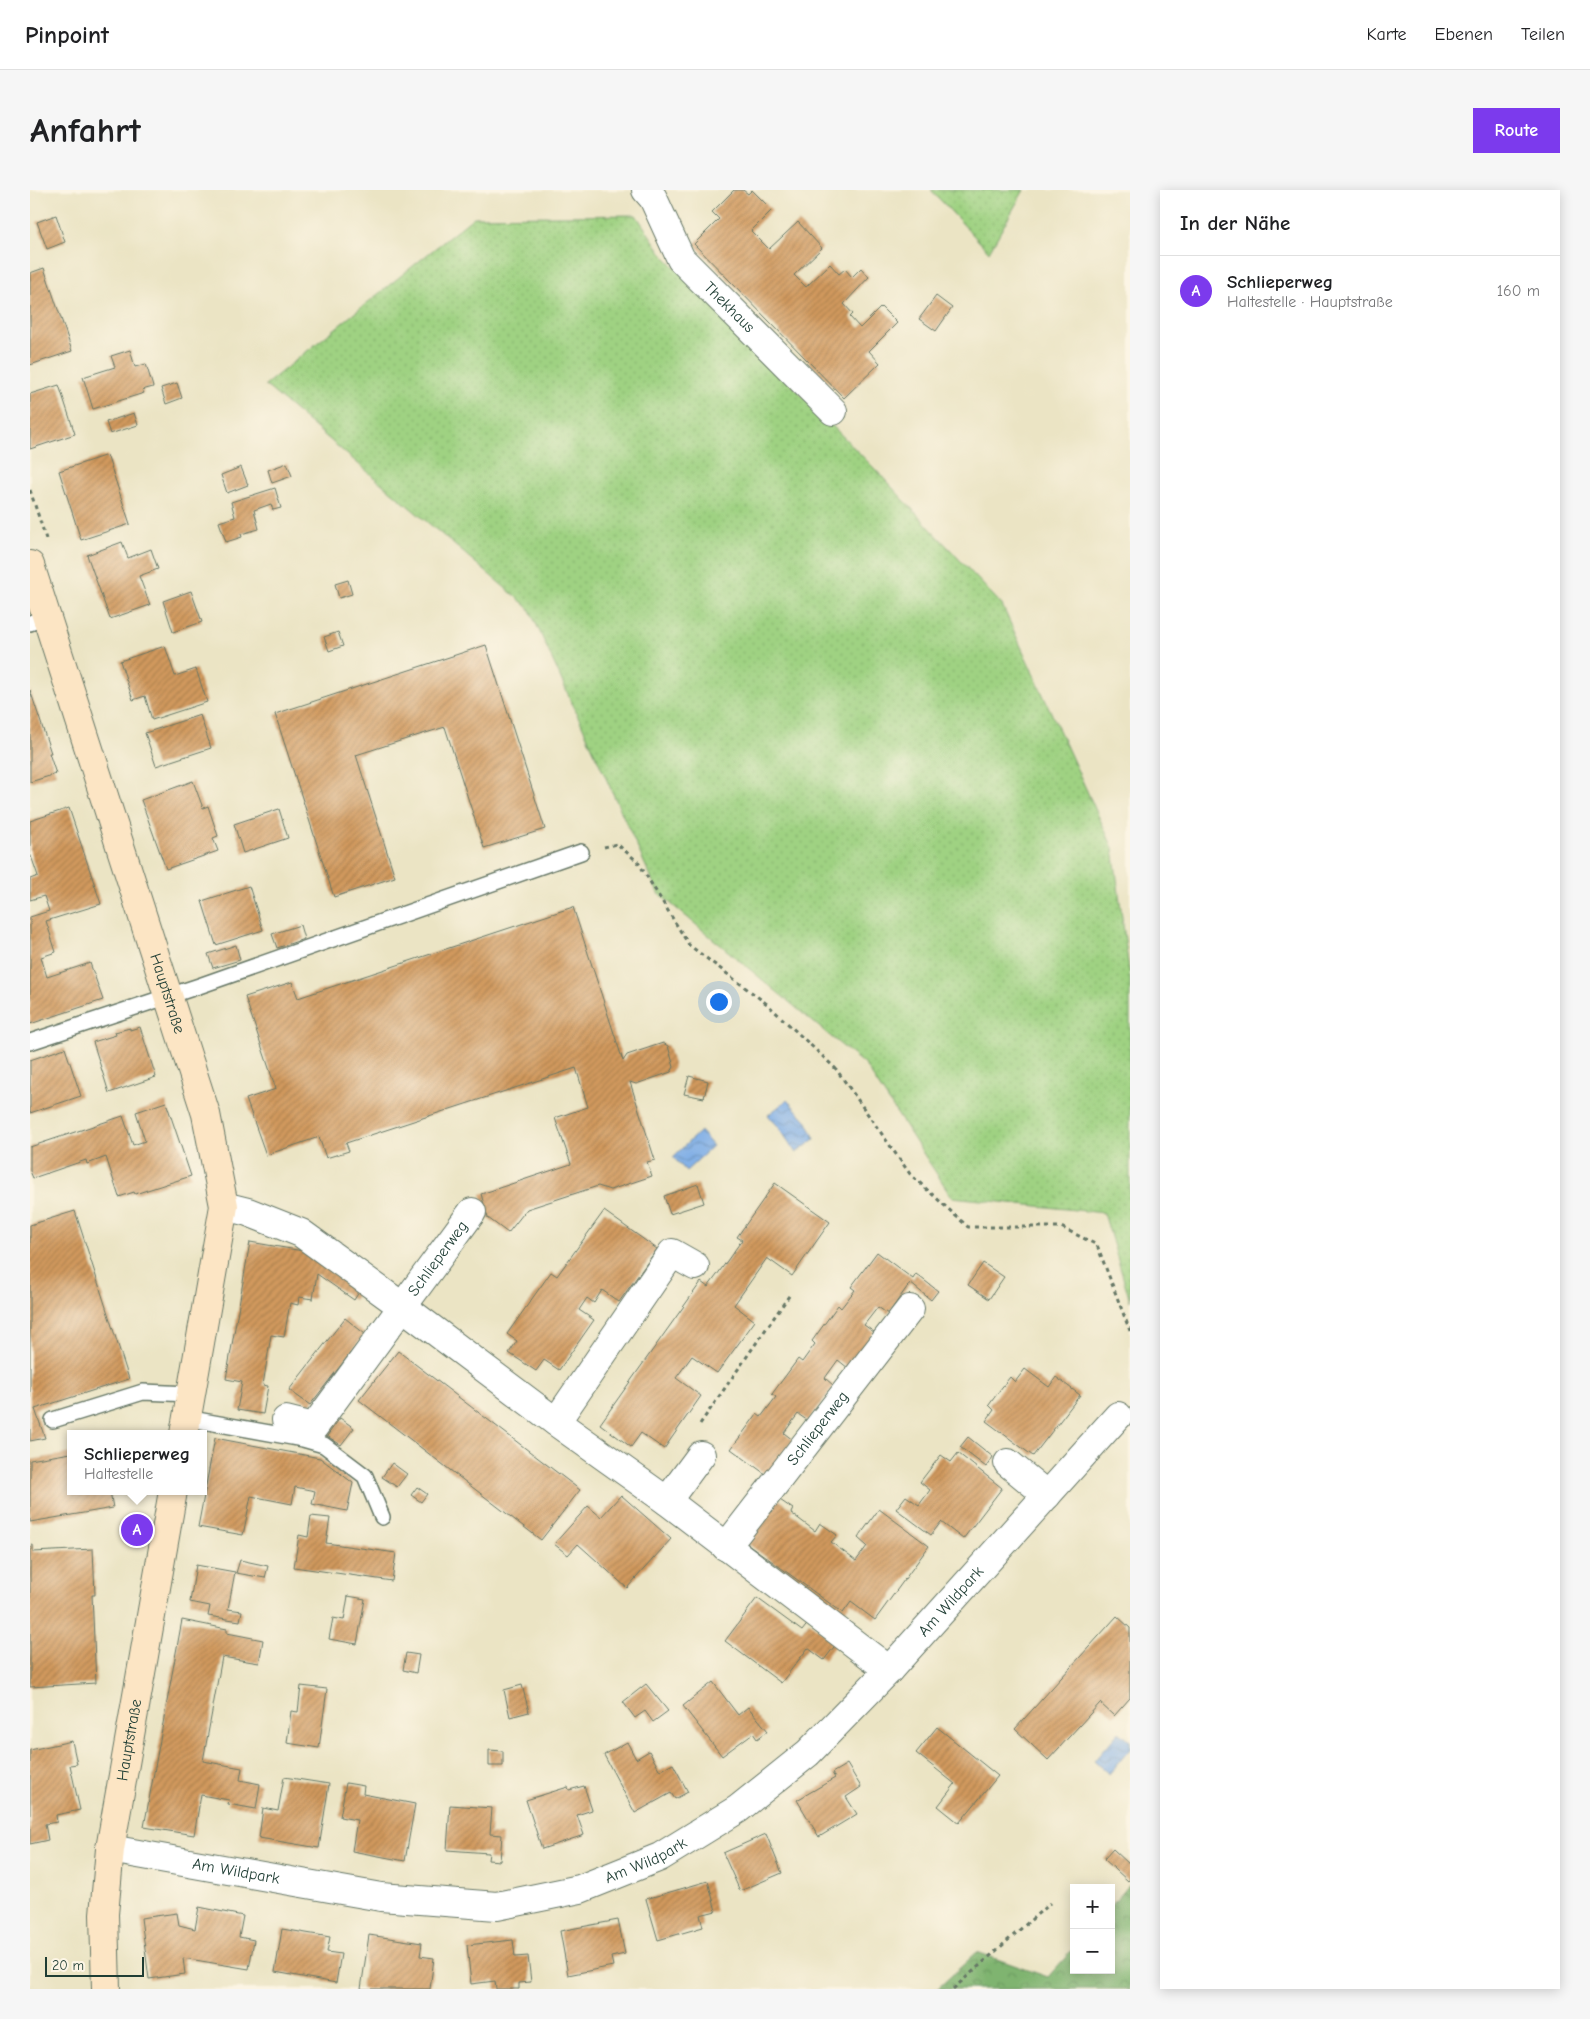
<!DOCTYPE html>
<html lang="de">
<head>
<meta charset="utf-8">
<style>
  :root { --surface:#fff; --page:#f6f6f6; --text:#202124; --muted:#757577; --line:#e0e0e0; --accent:#7c3aed }
  body { margin:0; font-family:"Comic Neue",sans-serif; background:var(--page); color:var(--text) }
  .controls { position:absolute; right:15px; bottom:15px; display:grid; overflow:hidden; border-radius:0px; box-shadow:0 2px 12px #0003 }
  .controls button { width:45px; height:45px; display:grid; place-items:center; padding:0; border:0; border-bottom:1px solid var(--line); background:var(--surface); color:var(--text); font:25px sans-serif }
  .scale { position:absolute; left:15px; bottom:12px; width:99px; box-sizing:border-box; padding-left:5px; border:2px solid #1f3d34; border-top:0; font-size:14px; line-height:18px; white-space:nowrap; color:#1f3d34; -webkit-text-stroke:4px #fcf5e5; paint-order:stroke }
  .you { position:absolute; left:688px; top:811px; width:18px; height:18px; margin:-12px; border:4px solid #fff; border-radius:50%; background:#1a73e8; box-shadow:0 0 0 8px #1a73e833 }
  .badge { display:grid; place-items:center; width:32px; height:32px; border-radius:50%; background:var(--accent); color:#fff; font-size:16px; font-weight:700 }
  .pin { position:absolute; translate:-50% -50%; border:2px solid #fff; box-shadow:0 1px 5px #0006 }
  .popup { position:absolute; left:37px; top:1240px; width:140px; height:65px; box-sizing:border-box; display:grid; place-content:center; border-radius:0px; background:var(--surface); filter:drop-shadow(0 1px 4px #0005); font-size:16px; white-space:nowrap; color:var(--muted) }
  .popup b { font-size:19px; color:var(--text) }
  .popup::after { content:''; position:absolute; left:50%; top:100%; margin-left:-10px; border:10px solid transparent; border-top-color:var(--surface) }
  .list { margin:0; padding:0; list-style:none }
  h2 { display:flex; justify-content:space-between; align-items:center; height:65px; margin:0; padding:0 20px; font-size:21px }
  h2 small { font-size:16px; font-weight:400; color:var(--muted) }
  .list li { display:grid; grid-template-columns:32px 1fr auto; gap:15px; align-items:center; box-sizing:border-box; height:70px; padding:0 20px; border-top:1px solid var(--line) }
  .list b { display:block; font-size:19px; white-space:nowrap }
  .list p { margin:0; font-size:16px; white-space:nowrap; color:var(--muted) }
  .list em { font-size:16px; font-style:normal; color:var(--muted) }
  .map { position:relative; flex:none; width:1100px; height:1799px; overflow:hidden; border-radius:0px }
  header { display:flex; align-items:center; gap:30px; box-sizing:border-box; height:70px; padding:0 25px; background:var(--surface); border-bottom:1px solid var(--line) }
  header strong { font-size:24px }
  nav { display:flex; gap:28px; margin-inline-start:auto; font-size:18px }
  .intro { display:flex; align-items:center; justify-content:space-between; box-sizing:border-box; height:120px; padding:0 30px }
  h1 { margin:0; font-size:35px }
  .button { padding:12px 22px; border-radius:0px; background:var(--accent); color:#fff; font-size:18px; font-weight:700 }
  main { display:flex; gap:30px; padding:0 30px }
  aside { flex:1; background:var(--surface); border-radius:0px; box-shadow:0 2px 12px #0003 }
  .map>svg:first-child { display:block }
</style>
</head>
<body>
<header>
<strong>Pinpoint</strong>
<nav><a>Karte</a><a>Ebenen</a><a>Teilen</a></nav>
</header>
<div class="intro"><h1>Anfahrt</h1><a class="button">Route</a></div>
<main>
<div class="map">
<svg width="1100" height="1799" viewBox="0 0 1100 1799">
  <defs>
    <pattern id="grass-dots" width="8" height="8" patternUnits="userSpaceOnUse" patternTransform="scale(1.25)"><rect width="8" height="8" fill="#9fd282"/><path d="M2 2h.1M6 6h.1" fill="none" stroke="#88b571" stroke-width="1.8" stroke-linecap="round"/></pattern>
    <pattern id="forest-crowns" width="20" height="18" patternUnits="userSpaceOnUse" patternTransform="scale(1.25)"><rect width="20" height="18" fill="#7fb470"/><path d="M2 6a3 3 0 1 1 6 0M12 15a3 3 0 1 1 6 0" fill="none" stroke="#67945d"/></pattern>
    <pattern id="water-waves" width="16" height="10" patternUnits="userSpaceOnUse" patternTransform="scale(1.25)"><rect width="16" height="10" fill="#7bace6"/><path d="M0 5q4-4 8 0t8 0" fill="none" stroke="#648dbb"/></pattern>
    <pattern id="building-hatch" width="6" height="6" patternUnits="userSpaceOnUse" patternTransform="scale(1.25)"><rect width="6" height="6" fill="#d1995d"/><path d="M-1 1l2-2M0 6l6-6M5 7l2-2" fill="none" stroke="#a97e4e"/></pattern>
  </defs>
  <rect width="100%" height="100%" fill="#fcf5e5"/>
  <filter id="ink" filterUnits="userSpaceOnUse"><feTurbulence type="fractalNoise" baseFrequency=".02" numOctaves="2"/><feDisplacementMap in="SourceGraphic" scale="10" xChannelSelector="R" yChannelSelector="G"/><feConvolveMatrix kernelMatrix="1 2 1 2 8 2 1 2 1" color-interpolation-filters="sRGB"/></filter>
  <filter id="wash" filterUnits="userSpaceOnUse"><feTurbulence type="fractalNoise" baseFrequency=".0096" numOctaves="4" result="noise"/><feDisplacementMap in="SourceGraphic" scale="20" xChannelSelector="R" yChannelSelector="G"/><feGaussianBlur stdDeviation="1.12" result="paint"/><feColorMatrix in="noise" values="0 0 0 0 0 0 0 0 0 0 0 0 0 0 0 0 0 1.4 0 .05"/><feComposite in="paint" operator="in"/></filter>
  <g filter="url(#wash)">
    <rect width="100%" height="100%" fill="#ebe4c4"/>
    <g fill="url(#grass-dots)" stroke="#5f885b">
      <polygon points="901,0 994,0 959,62"/>
      <polygon points="606,25 633,65 843,277 972,415 1083,658 1100,788 1100,1111 1074,1023 922,1007 835,875 628,703 499,418 235,195 444,27"/>
    </g>
    <polygon fill="url(#forest-crowns)" stroke="#4f7852" points="1100,1694 1100,1799 907,1799 947,1762 1018,1787 1044,1758 1044,1780 1081,1780 1081,1716"/>
    <g fill="url(#water-waves)" stroke="#4d748d">
      <polygon points="757,910 776,930 785,949 766,963 748,936 738,925"/>
      <polygon points="670,941 683,956 656,981 643,967"/>
      <polygon points="1089,1542 1100,1551 1100,1559 1079,1584 1064,1571"/>
    </g>
    <g id="blocks">
      <g fill="url(#building-hatch)">
        <polygon points="704,0 713,0 718,4 722,0 742,20 721,41 739,59 768,32 792,58 764,85 776,97 800,74 809,84 815,79 822,87 831,78 839,87 814,114 823,124 820,127 830,138 851,117 867,133 839,161 850,173 814,208 664,54 689,29 682,22"/>
        <polygon points="26,25 35,52 17,59 7,32"/>
        <polygon points="14,78 42,161 0,175 0,83"/>
        <polygon points="906,106 922,118 906,141 889,129"/>
        <polygon points="100,160 105,177 116,174 123,197 112,200 114,203 63,219 53,187 85,177 81,166"/>
        <polygon points="147,193 152,208 136,214 131,198"/>
        <polygon points="29,195 45,244 0,259 0,204"/>
        <polygon points="104,223 108,235 80,244 76,232"/>
        <polygon points="77,265 100,334 51,350 29,281"/>
        <polygon points="257,273 262,286 242,293 238,280"/>
        <polygon points="211,277 218,295 197,303 191,285"/>
        <polygon points="245,298 251,318 243,320 241,314 224,320 229,339 211,344 212,347 196,352 189,332 205,327 201,312"/>
        <polygon points="92,352 98,368 121,359 128,379 109,386 120,415 80,429 57,365"/>
        <polygon points="318,390 322,404 309,408 305,394"/>
        <polygon points="161,401 172,432 143,442 133,411"/>
        <polygon points="308,442 313,456 299,461 294,447"/>
        <polygon points="456,455 515,639 454,658 415,537 370,551 326,565 365,687 304,707 245,524"/>
        <polygon points="135,456 145,486 166,479 177,512 122,530 115,506 103,510 90,471"/>
        <polygon points="0,500 21,563 19,563 26,584 0,592"/>
        <polygon points="170,525 181,558 126,576 115,543"/>
        <polygon points="163,591 173,618 178,616 188,646 183,648 188,661 136,679 111,610"/>
        <polygon points="39,618 71,714 16,731 26,762 11,767 17,787 60,773 73,810 0,834 0,727 19,721 14,706 0,710 0,689 8,686 0,663 0,631"/>
        <polygon points="249,619 258,648 213,663 204,634"/>
        <polygon points="219,696 233,740 186,755 172,711"/>
        <polygon points="543,717 593,871 597,865 633,853 638,856 644,877 641,882 606,894 600,892 625,970 617,972 622,986 580,1000 568,996 497,1019 478,1043 458,1028 451,1004 541,974 525,928 558,917 546,878 316,953 319,961 296,968 289,947 236,965 216,909 246,899 215,807 262,792 268,808"/>
        <polygon points="270,735 274,749 247,758 242,744"/>
        <polygon points="206,755 210,770 183,778 178,764"/>
        <polygon points="110,837 126,887 79,903 63,852 86,845 85,842 100,838 100,840"/>
        <polygon points="35,858 51,906 0,923 0,870"/>
        <polygon points="659,886 678,891 674,908 654,904"/>
        <polygon points="136,912 161,986 105,1004 104,1002 89,1007 76,967 57,974 56,970 3,988 0,981 0,957 93,926 103,955 115,951 106,922"/>
        <polygon points="745,993 800,1032 762,1086 737,1068 704,1115 725,1131 687,1183 662,1166 646,1188 671,1206 634,1259 611,1243 601,1257 570,1234 671,1092 678,1097 687,1085 712,1050 707,1047"/>
        <polygon points="668,994 674,1013 640,1024 634,1006"/>
        <polygon points="45,1021 99,1189 5,1219 15,1248 0,1251 0,1035"/>
        <polygon points="574,1021 627,1059 589,1112 572,1100 564,1113 557,1108 549,1120 564,1130 529,1180 514,1170 506,1181 479,1163 487,1151 477,1144 521,1082 527,1086"/>
        <polygon points="220,1052 273,1061 329,1102 324,1110 287,1084 283,1109 269,1107 268,1115 260,1113 254,1147 241,1145 233,1195 238,1196 233,1224 207,1220 212,1192 196,1189"/>
        <polygon points="847,1062 883,1089 886,1084 908,1101 901,1110 880,1093 858,1124 848,1117 834,1135 844,1142 818,1178 808,1170 795,1188 804,1196 778,1231 768,1224 754,1243 764,1251 738,1286 701,1259 727,1224 731,1227 746,1207 742,1204 768,1169 772,1172 785,1154 782,1151 808,1115 811,1118 825,1100 821,1097"/>
        <polygon points="953,1073 974,1087 959,1109 938,1095"/>
        <polygon points="315,1128 335,1144 280,1215 259,1200"/>
        <polygon points="368,1161 550,1300 511,1350 329,1210"/>
        <polygon points="995,1179 1019,1197 1026,1187 1050,1205 1003,1266 956,1231 964,1220 959,1215 969,1201 980,1187 985,1192"/>
        <polygon points="310,1228 324,1238 311,1255 297,1246"/>
        <polygon points="938,1247 963,1267 956,1277 930,1257"/>
        <polygon points="185,1248 290,1268 323,1293 317,1321 282,1314 285,1301 265,1297 262,1314 221,1306 213,1345 168,1337"/>
        <polygon points="41,1263 41,1301 80,1301 83,1318 0,1332 0,1270"/>
        <polygon points="928,1263 972,1298 933,1349 911,1332 901,1345 866,1319 876,1306 889,1315 900,1300 890,1292 900,1279 911,1265 921,1272"/>
        <polygon points="362,1273 377,1284 367,1297 352,1287"/>
        <polygon points="387,1297 397,1304 391,1312 381,1305"/>
        <polygon points="591,1305 641,1349 597,1398 548,1354 538,1365 524,1354 558,1316 571,1327"/>
        <polygon points="747,1308 763,1319 761,1323 785,1341 790,1333 807,1345 801,1352 826,1371 837,1356 828,1348 849,1319 899,1356 845,1430 821,1412 813,1423 714,1351"/>
        <polygon points="281,1326 300,1328 296,1353 366,1363 362,1391 264,1377 269,1345 278,1347"/>
        <polygon points="3,1355 3,1362 63,1359 65,1405 62,1405 66,1493 0,1497 0,1356"/>
        <polygon points="210,1370 238,1376 235,1388 206,1383"/>
        <polygon points="166,1375 205,1382 198,1419 212,1421 210,1431 178,1426 180,1416 160,1412"/>
        <polygon points="318,1406 335,1409 327,1454 299,1449 303,1428 314,1430"/>
        <polygon points="727,1408 772,1441 779,1432 807,1453 794,1470 778,1458 751,1493 695,1451"/>
        <polygon points="1087,1426 1100,1438 1100,1508 1084,1526 1070,1513 1018,1570 985,1539"/>
        <polygon points="152,1430 197,1439 197,1443 233,1450 229,1473 192,1467 173,1571 212,1578 210,1590 230,1594 226,1619 198,1614 199,1610 171,1605 164,1645 114,1637"/>
        <polygon points="376,1463 389,1465 386,1483 373,1480"/>
        <polygon points="683,1492 708,1525 718,1517 738,1541 727,1549 723,1543 692,1566 653,1516"/>
        <polygon points="616,1494 638,1521 623,1532 615,1521 605,1528 593,1512"/>
        <polygon points="492,1495 499,1522 480,1527 474,1500"/>
        <polygon points="271,1496 297,1499 289,1558 257,1553 261,1521 268,1522"/>
        <polygon points="907,1537 968,1586 929,1633 908,1616 925,1594 886,1563"/>
        <polygon points="42,1551 47,1574 40,1575 50,1620 26,1625 27,1632 15,1634 18,1650 0,1654 0,1560"/>
        <polygon points="597,1552 606,1569 619,1561 630,1581 643,1574 658,1602 645,1609 641,1603 605,1623 574,1565"/>
        <polygon points="459,1560 473,1561 473,1576 459,1576"/>
        <polygon points="817,1574 831,1597 816,1607 827,1624 789,1647 767,1610 805,1588 802,1583"/>
        <polygon points="254,1587 299,1594 289,1658 229,1648 233,1618 248,1621"/>
        <polygon points="316,1593 334,1596 333,1604 385,1614 375,1671 322,1661 327,1630 310,1627"/>
        <polygon points="554,1596 562,1620 547,1625 554,1645 512,1659 496,1610 538,1597 539,1600"/>
        <polygon points="420,1615 462,1618 460,1644 472,1645 470,1671 458,1670 459,1663 417,1660"/>
        <polygon points="736,1644 752,1683 710,1701 693,1663"/>
        <polygon points="1083,1659 1100,1675 1100,1689 1098,1691 1074,1669"/>
        <polygon points="678,1691 686,1721 670,1725 673,1737 628,1750 616,1709"/>
        <polygon points="169,1717 213,1726 209,1747 224,1750 219,1779 153,1768 155,1784 119,1789 111,1728 147,1723 149,1735 165,1739"/>
        <polygon points="588,1730 595,1764 581,1767 583,1776 538,1785 530,1741"/>
        <polygon points="252,1739 300,1747 297,1762 311,1764 306,1793 245,1782"/>
        <polygon points="339,1745 392,1753 390,1766 404,1768 400,1799 331,1799"/>
        <polygon points="483,1750 485,1767 498,1766 501,1792 489,1793 489,1799 466,1799 465,1791 441,1794 437,1755"/>
      </g>
    </g>
  </g>
  <g filter="url(#ink)">
    <use href="#blocks" fill-opacity="0" stroke="#676" stroke-width="1"/>
    <g fill="none" stroke-linecap="round" stroke-linejoin="round">
      <defs>
        <g id="lane">
          <polyline points="0,433 17,427"/>
          <polyline points="0,852 169,796 551,662"/>
          <polyline points="156,1228 273,1249 294,1255 335,1286 352,1327"/>
          <polyline points="23,1230 113,1202 160,1204"/>
        </g>
        <g id="street">
          <path id="s1" d="M 616,0 L 623,8 L 651,69 L 803,221"/>
          <polyline points="194,1016 218,1022 271,1043 373,1117 526,1232 637,1311 859,1480"/>
          <path id="s2" d="M 256,1230 L 284,1237 L 442,1022"/>
          <polyline points="526,1232 642,1063 665,1076"/>
          <polyline points="978,1273 1017,1305"/>
          <polyline points="637,1311 671,1265"/>
          <path id="s3" d="M 696,1357 L 880,1119"/>
          <path id="s4" d="M 80,1659 L 351,1707 L 467,1716 L 550,1699 L 630,1667 L 708,1619 L 778,1563 L 859,1480 L 1088,1226"/>
        </g>
        <g id="secondary">
          <path id="s5" d="M 0,375 L 176,924 L 194,1016 L 154,1244"/>
          <path id="s6" d="M 76,1799 L 74,1724 L 80,1659 L 143,1301"/>
        </g>
      </defs>
      <use href="#lane" stroke="#676" stroke-width="18"/>
      <use href="#street" stroke="#676" stroke-width="30"/>
      <use href="#secondary" stroke="#676" stroke-width="30"/>
      <g stroke="#676" stroke-width="3" stroke-dasharray="4 4" stroke-linecap="butt">
        <polyline points="0,300 16,349"/>
        <polyline points="574,657 587,654 608,672 659,755 737,814 806,879 880,984 938,1037 1031,1037 1067,1055 1100,1141"/>
        <polyline points="670,1234 761,1103"/>
        <polyline points="923,1799 1020,1713"/>
      </g>
      <use href="#lane" stroke="#fff" stroke-width="15"/>
      <use href="#street" stroke="#fff" stroke-width="28"/>
      <use href="#secondary" stroke="#fce5c4" stroke-width="28"/>
    </g>
  </g>
  <g text-anchor="middle" dominant-baseline="central" stroke-width="5" stroke-linejoin="round" paint-order="stroke">
    <g font-size="16" fill="#1f3d34" stroke="#fcf5e5">
      <text stroke="none"><textPath href="#s1" startOffset="146">Thekhaus</textPath></text>
      <text stroke="none"><textPath href="#s5" startOffset="450">Hauptstraße</textPath></text>
      <text stroke="none"><textPath href="#s2" startOffset="238">Schlieperweg</textPath></text>
      <text stroke="none"><textPath href="#s3" startOffset="150">Schlieperweg</textPath></text>
      <text stroke="none"><textPath href="#s4" startOffset="952">Am Wildpark</textPath></text>
      <text stroke="none"><textPath href="#s6" startOffset="251">Hauptstraße</textPath></text>
      <text stroke="none"><textPath href="#s4" startOffset="548">Am Wildpark</textPath></text>
      <text stroke="none"><textPath href="#s4" startOffset="128">Am Wildpark</textPath></text>
    </g>
  </g>
</svg>
<div class="controls">
<button>+</button>
<button>−</button>
</div>
<div class="scale">20 m</div>
<div class="you"></div>
<div class="pin badge" style="left:107px;top:1340px">A</div>
<div class="popup"><b>Schlieperweg</b>Haltestelle</div>
</div>
<aside>
<h2>In der Nähe<small></small></h2>
<ul class="list">
<li><span class="badge">A</span><div><b>Schlieperweg</b><p>Haltestelle · Hauptstraße</p></div><em>160 m</em></li>
</ul>
</aside>
</main>
</body>
</html>
